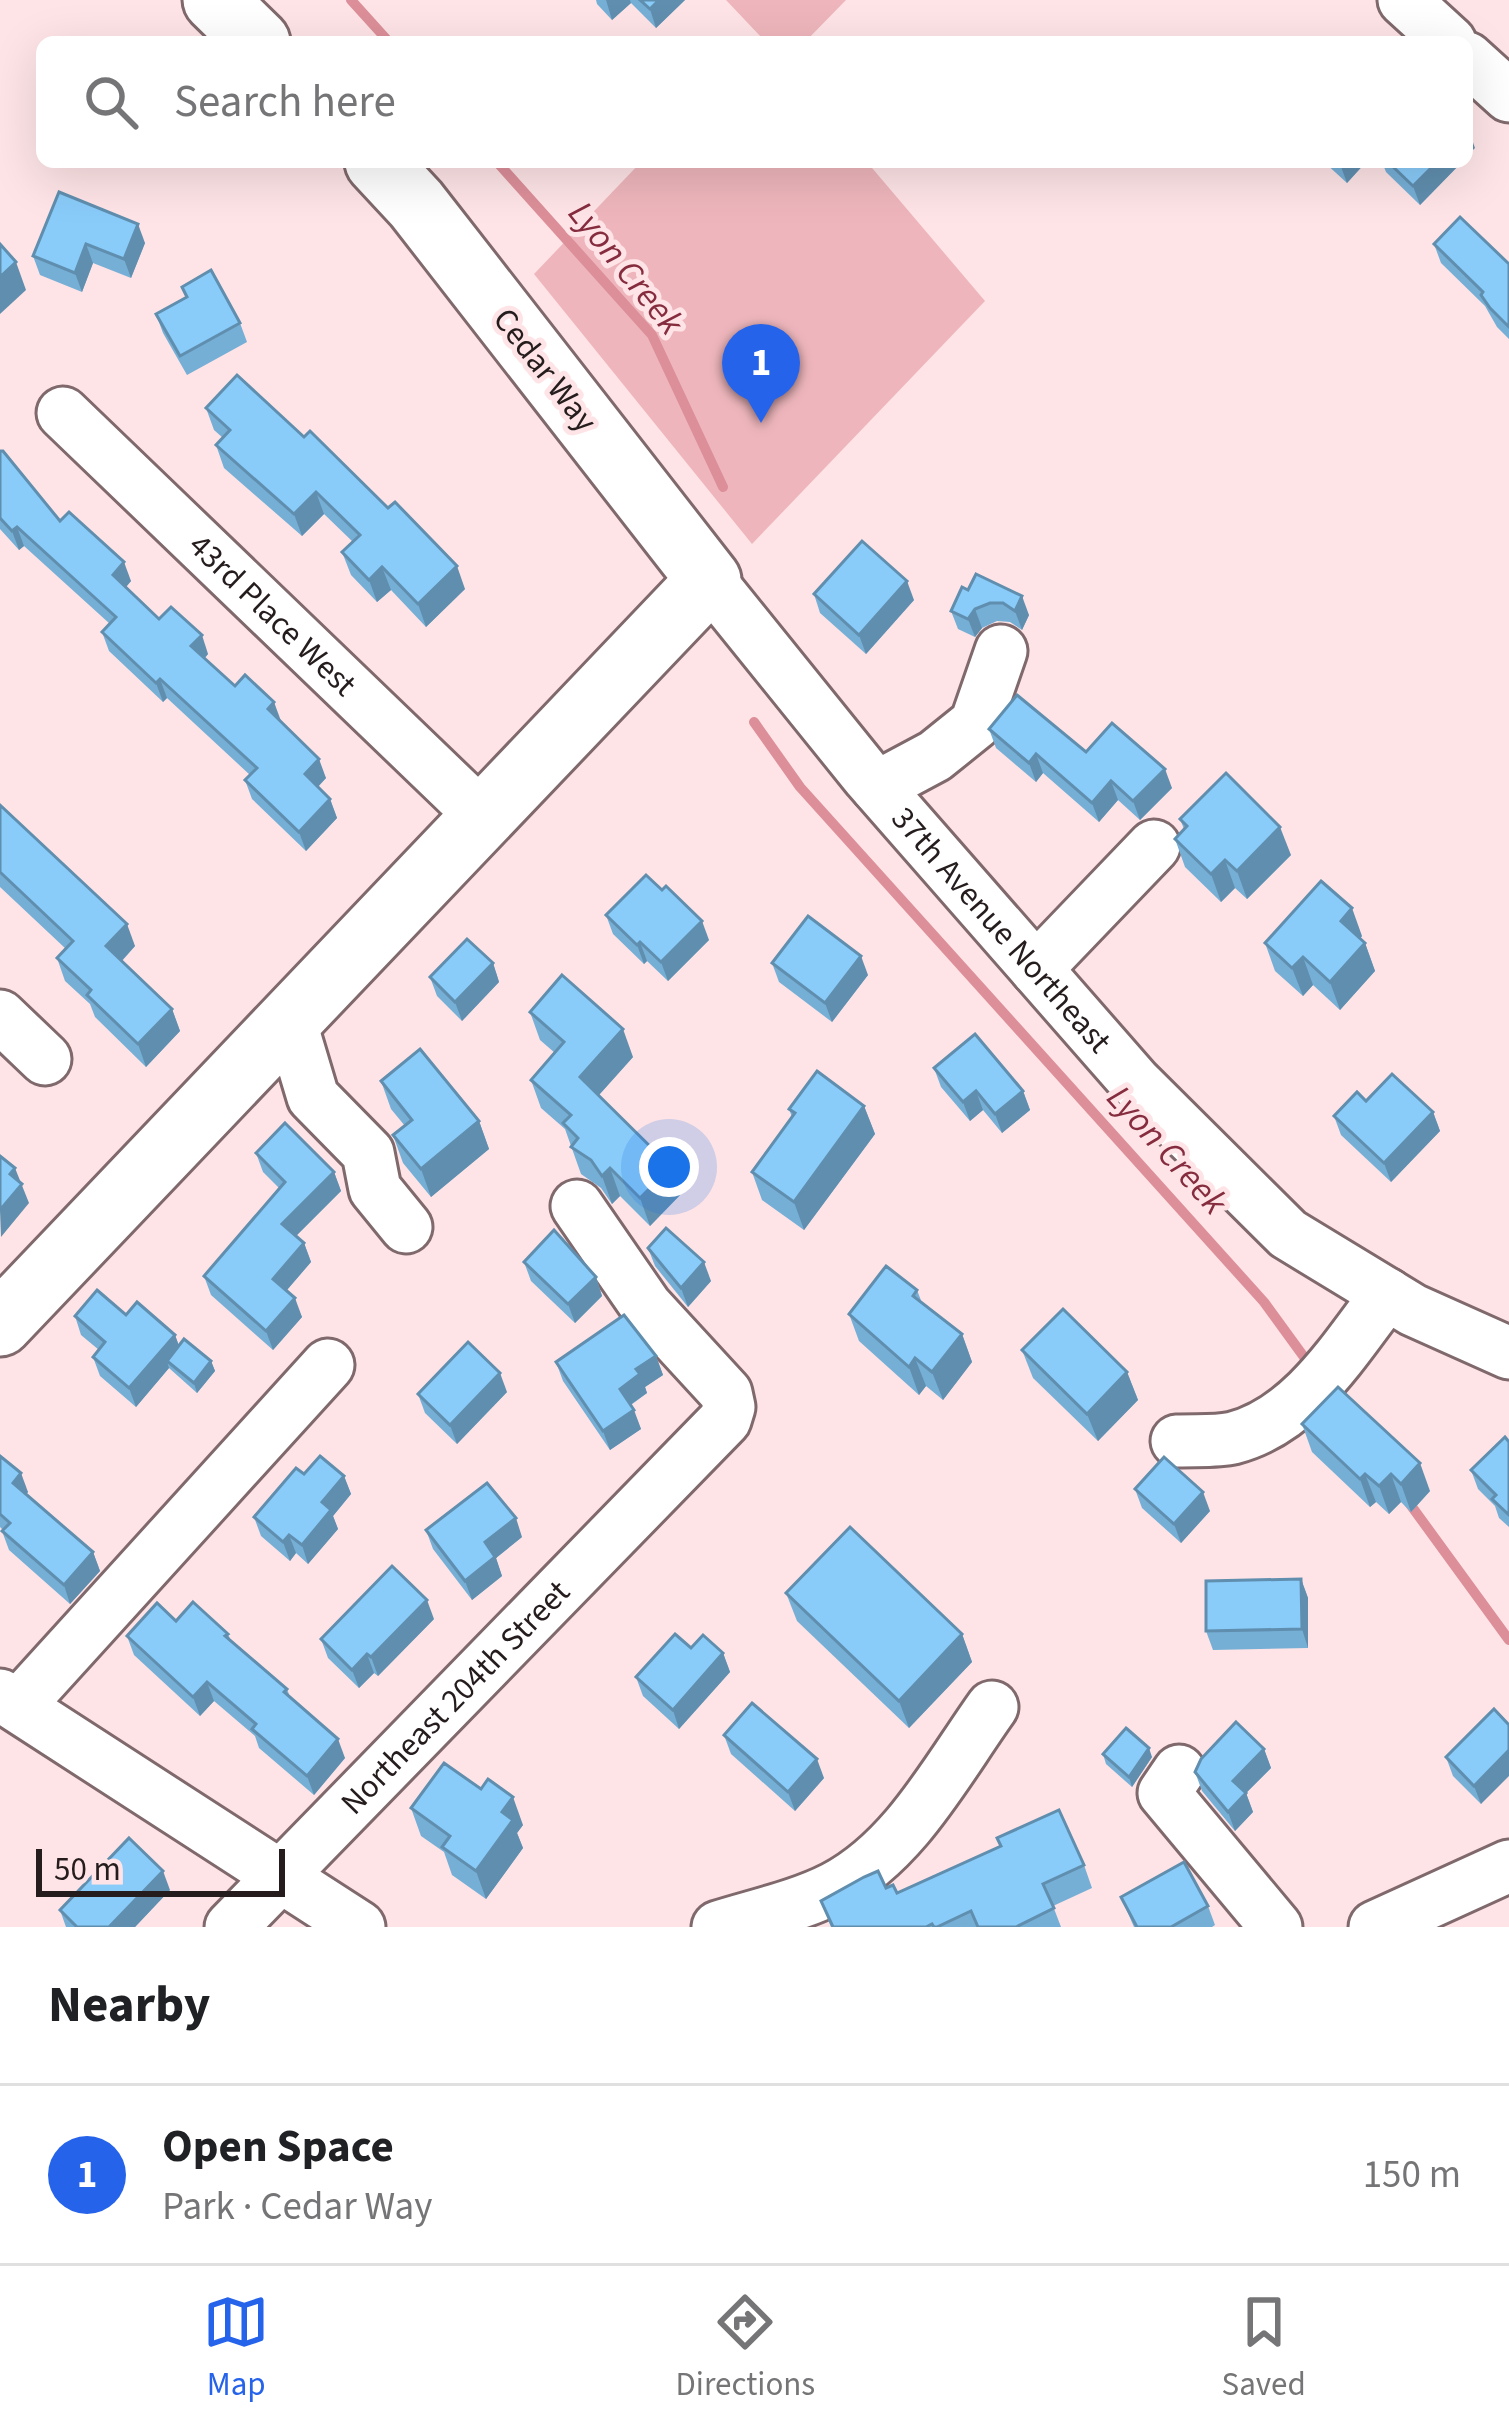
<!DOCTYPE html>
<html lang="en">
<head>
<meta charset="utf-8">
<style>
  :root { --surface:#fff; --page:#f6f6f6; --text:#202124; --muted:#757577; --line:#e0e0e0; --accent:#2563eb }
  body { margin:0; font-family:"Source Sans 3",sans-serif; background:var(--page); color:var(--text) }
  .scale { position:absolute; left:36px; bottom:30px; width:249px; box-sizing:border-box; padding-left:12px; border:6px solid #251c1d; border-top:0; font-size:33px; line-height:42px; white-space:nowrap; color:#251c1d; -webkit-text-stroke:9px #fee4e6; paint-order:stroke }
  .you { position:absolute; left:669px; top:1167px; width:42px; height:42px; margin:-30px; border:9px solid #fff; border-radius:50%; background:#1a73e8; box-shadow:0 0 0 18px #1a73e833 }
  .badge { display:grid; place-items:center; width:78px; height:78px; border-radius:50%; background:var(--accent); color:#fff; font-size:39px; font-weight:700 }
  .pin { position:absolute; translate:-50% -99px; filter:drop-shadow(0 3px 6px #0008) }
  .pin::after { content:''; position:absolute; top:63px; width:42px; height:36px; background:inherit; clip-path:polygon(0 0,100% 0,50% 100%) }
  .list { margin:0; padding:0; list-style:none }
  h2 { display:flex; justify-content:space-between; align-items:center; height:156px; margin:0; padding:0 48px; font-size:51px }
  h2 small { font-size:39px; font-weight:400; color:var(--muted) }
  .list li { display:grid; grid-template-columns:78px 1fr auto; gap:36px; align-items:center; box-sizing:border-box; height:180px; padding:0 48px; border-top:3px solid var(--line) }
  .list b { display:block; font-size:45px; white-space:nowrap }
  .list p { margin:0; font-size:39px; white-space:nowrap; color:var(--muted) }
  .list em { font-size:39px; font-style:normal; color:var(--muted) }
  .icon { flex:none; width:66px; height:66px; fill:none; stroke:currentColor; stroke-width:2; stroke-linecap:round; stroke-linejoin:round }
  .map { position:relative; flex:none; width:1509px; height:1927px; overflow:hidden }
  .search { position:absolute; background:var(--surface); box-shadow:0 12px 48px #0002; left:36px; right:36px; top:36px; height:132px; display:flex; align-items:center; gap:30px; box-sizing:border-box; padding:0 42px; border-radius:18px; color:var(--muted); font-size:45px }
  .sheet { height:336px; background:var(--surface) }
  nav { display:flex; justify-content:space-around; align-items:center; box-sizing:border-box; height:168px; border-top:3px solid var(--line); background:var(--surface); font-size:33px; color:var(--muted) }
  nav a { display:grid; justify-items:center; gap:6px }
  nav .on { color:var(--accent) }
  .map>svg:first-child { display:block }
</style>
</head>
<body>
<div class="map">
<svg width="1509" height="1927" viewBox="0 0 1509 1927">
  <rect width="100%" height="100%" fill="#fee4e6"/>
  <g fill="#eeb6bc">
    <polygon points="726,0 846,0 805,42 757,42 761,37"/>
    <polygon points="641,162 867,162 985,301 752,544 534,274"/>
  </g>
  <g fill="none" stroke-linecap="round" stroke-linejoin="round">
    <g stroke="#dc8f99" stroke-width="10">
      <polyline points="351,0 389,42"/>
      <polyline points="497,162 652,335 723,487"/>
      <polyline points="754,722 800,787 1264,1302 1312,1368"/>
      <polyline points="1407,1500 1509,1640"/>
    </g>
    <defs>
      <g id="minor">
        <polyline points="1404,0 1450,42"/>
        <polyline points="1467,58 1509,96"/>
        <path id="s1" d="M 63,413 L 482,816"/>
        <path id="s2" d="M 709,580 L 868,777 L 1135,1082 L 1288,1234 L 1413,1310 L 1509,1353"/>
        <polyline points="877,787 935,756 976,723 1001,651"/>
        <polyline points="1036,969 1154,846"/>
        <polyline points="0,1016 45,1059"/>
        <polyline points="290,1020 313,1097 368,1153 375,1189 406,1227"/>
        <path d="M 1177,1441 C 1195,1440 1216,1442 1233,1438 C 1303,1420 1345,1348 1387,1294"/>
        <polyline points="0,1695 359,1927"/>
        <polyline points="18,1706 328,1365"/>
        <polyline points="1179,1771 1164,1793 1276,1927"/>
        <path id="s3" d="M 231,1927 L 725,1420 L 729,1407 L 726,1393 L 646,1306 L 577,1206"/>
        <path d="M 718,1927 C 756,1915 799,1906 834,1888 C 905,1851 947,1770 992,1707"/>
        <polyline points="1375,1927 1509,1866"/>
      </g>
      <g id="major">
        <polyline points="215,0 258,42"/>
        <polyline points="0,1324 709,580 416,204 377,162"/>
      </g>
    </defs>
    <use href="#minor" stroke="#80696c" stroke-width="57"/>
    <use href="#major" stroke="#80696c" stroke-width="69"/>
    <use href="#minor" stroke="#fff" stroke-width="51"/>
    <use href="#major" stroke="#fff" stroke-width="63"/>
  </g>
  <g fill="#76afd6">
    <polygon points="596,0 685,0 656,28 631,3 612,20 597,4"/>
    <polygon points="1324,162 1366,162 1347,183"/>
    <polygon points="1382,162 1462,162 1420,205 1386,172"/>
    <polygon points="59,192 145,243 131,278 93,263 82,292 40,275 33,256"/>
    <polygon points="1434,244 1509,264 1509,339 1497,327 1485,306 1441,263"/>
    <polygon points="182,287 240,323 247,342 187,375 163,333 156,314 186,298"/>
    <polygon points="206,408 465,589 426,627 391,590 377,602 351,575 342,552 353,542 324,514 302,536 224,468 216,445 223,438 214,430"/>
    <polygon points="0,451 60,521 131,581 126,587 159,619 208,654 205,658 235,686 280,722 326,778 318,787 330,799 337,818 306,851 252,799 245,780 250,775 167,698 163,702 109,651 102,632 110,624 24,546 19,550 0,529"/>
    <polygon points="962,587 1029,615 1022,630 1010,622 997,621 982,628 975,637 958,629 951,611"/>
    <polygon points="814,594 914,600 866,654 820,613"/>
    <polygon points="989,729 1086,752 1172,788 1140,820 1118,800 1099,822 1043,773 1036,782 996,748"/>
    <polygon points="0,805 135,946 122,961 172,1009 180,1031 146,1067 95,1017 90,1004 65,981 57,958 66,949 0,887"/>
    <polygon points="1180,819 1291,855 1247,899 1235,888 1221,902 1185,867 1175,839 1184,829"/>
    <polygon points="606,915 709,940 668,981 647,961 644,964 613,934"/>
    <polygon points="1362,936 1360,939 1365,943 1375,971 1340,1010 1313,985 1303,996 1275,971 1265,943"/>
    <polygon points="493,963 499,982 462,1021 437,996 430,977"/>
    <polygon points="772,963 868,975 832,1022 779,982"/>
    <polygon points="530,1012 633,1057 599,1095 671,1167 681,1194 650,1226 620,1196 612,1204 601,1188 581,1174 565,1129 541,1108 531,1080 555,1053 540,1040"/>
    <polygon points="934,1068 1023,1091 1030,1110 1002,1133 983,1110 970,1121 941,1087"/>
    <polygon points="381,1081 479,1121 489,1149 431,1197 403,1163 393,1135 405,1126 391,1109"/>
    <polygon points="1366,1101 1433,1112 1440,1131 1391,1182 1341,1135 1334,1116"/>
    <polygon points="864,1106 875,1134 804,1230 762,1200 752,1172 792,1117 789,1109"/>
    <polygon points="256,1153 334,1172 341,1191 296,1236 304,1243 311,1262 287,1290 302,1317 273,1350 211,1295 204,1276 280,1189 263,1172"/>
    <polygon points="648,1248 711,1281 688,1307 655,1266"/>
    <polygon points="524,1262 596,1277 602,1296 575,1323 531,1281"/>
    <polygon points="917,1290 922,1303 962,1334 972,1362 943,1400 926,1386 919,1395 859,1341 849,1314"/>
    <polygon points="126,1315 175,1335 179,1346 211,1361 215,1371 197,1393 169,1368 136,1407 100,1376 93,1357 99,1350 81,1335 75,1316"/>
    <polygon points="1022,1350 1127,1372 1138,1400 1098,1441 1033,1378"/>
    <polygon points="656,1356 663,1375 645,1387 647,1393 631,1405 641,1429 610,1450 563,1381 556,1362"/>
    <polygon points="507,1392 457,1444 425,1413 418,1394"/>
    <polygon points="1302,1424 1430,1491 1411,1512 1401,1502 1389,1514 1376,1502 1370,1507 1312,1452"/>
    <polygon points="1509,1442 1509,1527 1499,1518 1495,1506 1478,1489 1471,1470"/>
    <polygon points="0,1456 28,1492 26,1494 93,1552 100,1571 70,1604 9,1550 2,1531 3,1530 0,1527"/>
    <polygon points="304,1474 344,1476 351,1494 333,1516 338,1529 308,1564 296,1553 290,1561 261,1536 254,1517"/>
    <polygon points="1135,1489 1210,1511 1181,1543 1142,1508"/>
    <polygon points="426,1530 522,1537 496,1558 502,1576 472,1600 433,1549"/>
    <polygon points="1301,1579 1308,1598 1308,1648 1213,1650 1206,1631"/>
    <polygon points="786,1593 962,1634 972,1662 909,1728 797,1621"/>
    <polygon points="434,1619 378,1676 374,1673 359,1688 328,1658 321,1639"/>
    <polygon points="176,1621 228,1634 231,1641 287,1689 290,1697 345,1758 314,1795 259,1748 255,1736 214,1701 200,1716 134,1655 127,1636"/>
    <polygon points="691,1648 723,1653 730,1672 679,1729 643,1696 636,1677"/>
    <polygon points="1509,1725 1481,1804 1453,1776 1446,1757"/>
    <polygon points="724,1735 824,1778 795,1811 731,1754"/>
    <polygon points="1264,1749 1271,1768 1246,1793 1253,1812 1235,1831 1202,1791 1195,1772"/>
    <polygon points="1103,1754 1152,1757 1132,1787 1106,1764"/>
    <polygon points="411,1808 523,1825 517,1833 523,1848 486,1899 452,1875 444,1852 421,1836"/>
    <polygon points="1084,1865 1092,1888 1053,1906 1061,1927 831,1927 821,1901 886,1888 897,1893"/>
    <polygon points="170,1890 135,1927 66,1927 60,1910"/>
    <polygon points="1121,1897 1208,1906 1215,1925 1212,1927 1134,1927"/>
  </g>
  <g fill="#608eae">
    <polygon points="606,0 630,0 631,3 612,20"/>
    <polygon points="659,0 685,0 656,28 650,9"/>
    <polygon points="1468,129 1475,148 1467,156 1467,130"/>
    <polygon points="1341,162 1366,162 1347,183 1340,164"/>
    <polygon points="1437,162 1462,162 1420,205 1413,186"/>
    <polygon points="138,224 145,243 131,278 124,259"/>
    <polygon points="86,244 93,263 82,292 75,273"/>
    <polygon points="16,262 26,290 0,314 0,277"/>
    <polygon points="316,492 324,514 302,536 294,514"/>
    <polygon points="17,527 24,546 19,550 12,531"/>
    <polygon points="124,562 131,581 120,594 113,575"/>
    <polygon points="457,566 465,589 426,627 418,604"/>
    <polygon points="382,567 391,590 377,602 369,580"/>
    <polygon points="907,581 914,600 866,654 859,635"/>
    <polygon points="1022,596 1029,615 1022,630 1015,611"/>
    <polygon points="975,609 982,628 975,637 968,619"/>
    <polygon points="202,635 208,654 198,665 191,646"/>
    <polygon points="160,679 167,698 163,702 156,683"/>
    <polygon points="274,702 281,721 268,709"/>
    <polygon points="1036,754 1043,773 1036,782 1029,763"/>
    <polygon points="319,759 326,778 312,793 305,774"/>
    <polygon points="1165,769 1172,788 1140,820 1133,801"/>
    <polygon points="1111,781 1118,800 1099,822 1092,803"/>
    <polygon points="330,799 337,818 306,851 299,832"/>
    <polygon points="1280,827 1291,855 1247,899 1237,871"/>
    <polygon points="1225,860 1235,888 1221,902 1211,874"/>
    <polygon points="1352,908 1362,936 1351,949 1341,921"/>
    <polygon points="702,921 709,940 668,981 661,962"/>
    <polygon points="127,924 135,946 115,968 106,946"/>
    <polygon points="640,942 647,961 644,964 637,945"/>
    <polygon points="1365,943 1375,971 1340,1010 1330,982"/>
    <polygon points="861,956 868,975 832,1022 825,1003"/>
    <polygon points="1303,957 1313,985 1303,996 1292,968"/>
    <polygon points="493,963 499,982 462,1021 455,1002"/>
    <polygon points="172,1009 180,1031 146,1067 138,1044"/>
    <polygon points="623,1029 633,1057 590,1105 580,1077"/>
    <polygon points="976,1091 983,1110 970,1121 963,1102"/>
    <polygon points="1023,1091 1030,1110 1002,1133 995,1114"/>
    <polygon points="864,1106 875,1134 804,1230 794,1202"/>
    <polygon points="1433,1112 1440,1131 1391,1182 1384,1163"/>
    <polygon points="479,1121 489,1149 431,1197 421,1169"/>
    <polygon points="671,1167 681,1194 650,1226 640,1198"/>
    <polygon points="15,1168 29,1203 1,1237 0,1210 10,1174"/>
    <polygon points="610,1168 620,1196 612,1204 602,1176"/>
    <polygon points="334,1172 341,1191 289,1243 282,1224"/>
    <polygon points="304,1243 311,1262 280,1298 273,1279"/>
    <polygon points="704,1262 711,1281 688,1307 681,1288"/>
    <polygon points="596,1277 602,1296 575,1323 568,1304"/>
    <polygon points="295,1298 302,1317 273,1350 266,1331"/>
    <polygon points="962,1334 972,1362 943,1400 932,1372"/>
    <polygon points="175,1335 182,1354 167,1361 169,1368 136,1407 129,1388"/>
    <polygon points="656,1356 663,1375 645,1387 647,1393 627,1407 620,1389 636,1369"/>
    <polygon points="915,1358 926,1386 919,1395 909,1367"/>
    <polygon points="211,1361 215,1371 197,1393 194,1383"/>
    <polygon points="1127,1372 1138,1400 1098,1441 1087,1414"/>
    <polygon points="500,1373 507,1392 457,1444 450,1425"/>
    <polygon points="634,1410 641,1429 610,1450 603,1431"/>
    <polygon points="1420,1463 1430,1491 1411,1512 1401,1484"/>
    <polygon points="21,1473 28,1492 20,1502 13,1483"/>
    <polygon points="1365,1474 1376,1502 1370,1507 1360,1479"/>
    <polygon points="1391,1474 1401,1502 1389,1514 1379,1486"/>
    <polygon points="344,1476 351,1494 333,1516 338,1529 308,1564 302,1545 322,1502"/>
    <polygon points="1203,1492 1210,1511 1181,1543 1174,1524"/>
    <polygon points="516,1518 522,1537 496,1558 502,1576 472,1600 465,1581 485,1542"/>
    <polygon points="289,1535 296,1553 290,1561 283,1542"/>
    <polygon points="93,1552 100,1571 70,1604 64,1585"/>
    <polygon points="1301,1579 1308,1598 1308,1648 1302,1629"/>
    <polygon points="427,1600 434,1619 378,1676 371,1657"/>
    <polygon points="962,1634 972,1662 909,1728 899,1701"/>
    <polygon points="723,1653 730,1672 679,1729 673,1710"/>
    <polygon points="367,1654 374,1673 359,1688 352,1670"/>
    <polygon points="207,1682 214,1701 200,1716 193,1697"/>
    <polygon points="338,1739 345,1758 314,1795 307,1776"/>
    <polygon points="1149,1748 1152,1757 1132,1787 1129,1777"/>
    <polygon points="1264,1749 1271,1768 1246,1793 1253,1812 1235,1831 1228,1812 1233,1781"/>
    <polygon points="1509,1750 1509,1776 1481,1804 1474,1786"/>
    <polygon points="817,1759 824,1778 795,1811 788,1792"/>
    <polygon points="513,1797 523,1825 517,1833 523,1848 486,1899 476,1871 502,1812"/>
    <polygon points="163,1871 170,1890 135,1927 109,1927"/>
  </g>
  <g fill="#89cbf9" stroke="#608eae" stroke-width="3">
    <polygon points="640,0 659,0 650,9"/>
    <polygon points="1388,162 1437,162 1413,186"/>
    <polygon points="59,192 138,224 124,259 86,244 75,273 33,256"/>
    <polygon points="1460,217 1509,264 1509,327 1490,308 1481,295 1483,292 1434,244"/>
    <polygon points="0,244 16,262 0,277"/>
    <polygon points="211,270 240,323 180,356 156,314 187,297 182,287"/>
    <polygon points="237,375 304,437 310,431 388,508 395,502 457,566 418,604 382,567 369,580 342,552 360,535 316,492 294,514 216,445 230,430 206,408"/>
    <polygon points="0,451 3,451 60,521 69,512 124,562 113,575 159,619 171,607 202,635 191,646 235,686 245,675 274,702 268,709 319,759 305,774 330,799 299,832 245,780 257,768 160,679 156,683 102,632 116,617 17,527 12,531 0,518"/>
    <polygon points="862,541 907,581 859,635 814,594"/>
    <polygon points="976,574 1022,596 1015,611 1003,603 990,603 975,609 968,619 951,611 962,587 968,590"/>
    <polygon points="1017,695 1086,752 1112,723 1165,769 1133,801 1111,781 1092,803 1036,754 1029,763 989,729"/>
    <polygon points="1226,773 1280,827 1237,871 1225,860 1211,874 1175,839 1187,826 1180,819"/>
    <polygon points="0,805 127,924 106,946 172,1009 138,1044 87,995 91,990 57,958 73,941 0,872"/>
    <polygon points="646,875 662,890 666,886 702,921 661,962 640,942 637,945 606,915"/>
    <polygon points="1321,881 1352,908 1341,921 1365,943 1330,982 1303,957 1292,968 1265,943"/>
    <polygon points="808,916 861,956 825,1003 772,963"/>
    <polygon points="467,939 493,963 455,1002 430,977"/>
    <polygon points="562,975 623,1029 580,1077 671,1167 640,1198 610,1168 602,1176 591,1160 571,1147 578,1138 563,1123 571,1115 531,1080 564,1042 530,1012"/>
    <polygon points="975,1034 1023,1091 995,1114 976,1091 963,1102 934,1068"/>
    <polygon points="420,1049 479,1121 421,1169 393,1135 412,1120 381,1081"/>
    <polygon points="817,1071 864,1106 794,1202 752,1172 795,1113 789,1109"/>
    <polygon points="1392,1074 1433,1112 1384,1163 1334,1116 1357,1092 1366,1101"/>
    <polygon points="285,1123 334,1172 282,1224 304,1243 273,1279 295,1298 266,1331 204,1276 285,1182 256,1153"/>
    <polygon points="0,1156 15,1168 10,1174 22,1184 0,1210"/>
    <polygon points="666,1228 704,1262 681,1288 648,1248"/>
    <polygon points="554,1230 596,1277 568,1304 524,1262"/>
    <polygon points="886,1266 917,1290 913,1296 962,1334 932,1372 915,1358 909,1367 849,1314"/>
    <polygon points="97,1290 126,1315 137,1302 175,1335 129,1388 93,1357 105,1342 75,1316"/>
    <polygon points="1063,1309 1127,1372 1087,1414 1022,1350"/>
    <polygon points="624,1315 656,1356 636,1369 640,1374 620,1389 634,1410 603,1431 556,1362"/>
    <polygon points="184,1339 211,1361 194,1383 167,1361"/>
    <polygon points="468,1342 500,1373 450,1425 418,1394"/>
    <polygon points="1338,1387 1420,1463 1401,1484 1391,1474 1379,1486 1365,1474 1360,1479 1302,1424"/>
    <polygon points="1505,1437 1509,1442 1509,1515 1492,1499 1496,1495 1471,1470"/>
    <polygon points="0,1456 21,1473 13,1483 93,1552 64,1585 2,1531 10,1523 0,1514"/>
    <polygon points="320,1456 344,1476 322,1502 331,1510 302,1545 289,1535 283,1542 254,1517 296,1468 304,1474"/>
    <polygon points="1164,1457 1203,1492 1174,1524 1135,1489"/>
    <polygon points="487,1483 516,1518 485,1542 495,1557 465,1581 426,1530"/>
    <polygon points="850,1527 962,1634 899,1701 786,1593"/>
    <polygon points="392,1566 427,1600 371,1657 367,1654 352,1670 321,1639"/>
    <polygon points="1301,1579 1302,1629 1206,1631 1206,1581"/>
    <polygon points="193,1602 228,1634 225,1636 287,1689 284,1692 338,1739 307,1776 252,1729 256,1724 207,1682 193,1697 127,1636 157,1603 176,1621"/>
    <polygon points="675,1634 691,1648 703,1635 723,1653 673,1710 636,1677"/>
    <polygon points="752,1703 817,1759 788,1792 724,1735"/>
    <polygon points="1494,1709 1509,1725 1509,1750 1474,1786 1446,1757"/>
    <polygon points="1236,1722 1264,1749 1233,1781 1246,1793 1228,1812 1195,1772 1201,1759"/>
    <polygon points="1126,1728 1149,1748 1129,1777 1103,1754"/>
    <polygon points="444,1763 481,1789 488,1779 513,1797 502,1812 513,1820 476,1871 442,1847 450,1836 411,1808"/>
    <polygon points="1059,1810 1084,1865 1043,1884 1054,1908 1016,1927 978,1927 971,1911 937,1927 934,1927 932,1924 926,1927 833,1927 821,1901 864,1877 878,1871 886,1888 893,1885 897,1893 1001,1846 997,1838"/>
    <polygon points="129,1838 163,1871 109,1927 77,1927 60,1910"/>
    <polygon points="1184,1862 1208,1906 1171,1927 1137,1927 1121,1897"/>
  </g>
  <g text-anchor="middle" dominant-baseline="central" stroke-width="10" stroke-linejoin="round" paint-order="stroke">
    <g font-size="33" fill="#251c1d" stroke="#fee4e6">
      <text transform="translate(545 370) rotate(52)">Cedar Way</text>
      <text stroke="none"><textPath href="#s1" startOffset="291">43rd Place West</textPath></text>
      <text stroke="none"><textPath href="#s2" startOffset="456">37th Avenue Northeast</textPath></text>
      <text stroke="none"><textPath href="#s3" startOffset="321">Northeast 204th Street</textPath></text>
    </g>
    <g font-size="36" font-style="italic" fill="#862c3f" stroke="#fee4e6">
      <text transform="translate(626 268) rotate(51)">Lyon Creek</text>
      <text transform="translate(1167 1150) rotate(48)">Lyon Creek</text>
    </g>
  </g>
</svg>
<div class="scale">50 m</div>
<div class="you"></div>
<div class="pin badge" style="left:761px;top:423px">1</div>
<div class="search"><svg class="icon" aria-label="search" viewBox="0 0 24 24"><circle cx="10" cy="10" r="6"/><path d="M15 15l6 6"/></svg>Search here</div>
</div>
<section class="sheet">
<h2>Nearby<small></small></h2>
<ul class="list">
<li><span class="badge">1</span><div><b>Open Space</b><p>Park · Cedar Way</p></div><em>150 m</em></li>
</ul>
</section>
<nav>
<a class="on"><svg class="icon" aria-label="map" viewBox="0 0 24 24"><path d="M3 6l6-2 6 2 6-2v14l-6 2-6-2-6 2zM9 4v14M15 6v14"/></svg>Map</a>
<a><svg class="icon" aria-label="directions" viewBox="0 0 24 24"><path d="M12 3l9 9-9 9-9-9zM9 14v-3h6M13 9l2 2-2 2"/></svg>Directions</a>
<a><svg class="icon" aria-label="saved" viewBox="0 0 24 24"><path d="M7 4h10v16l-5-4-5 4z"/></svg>Saved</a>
</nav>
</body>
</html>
